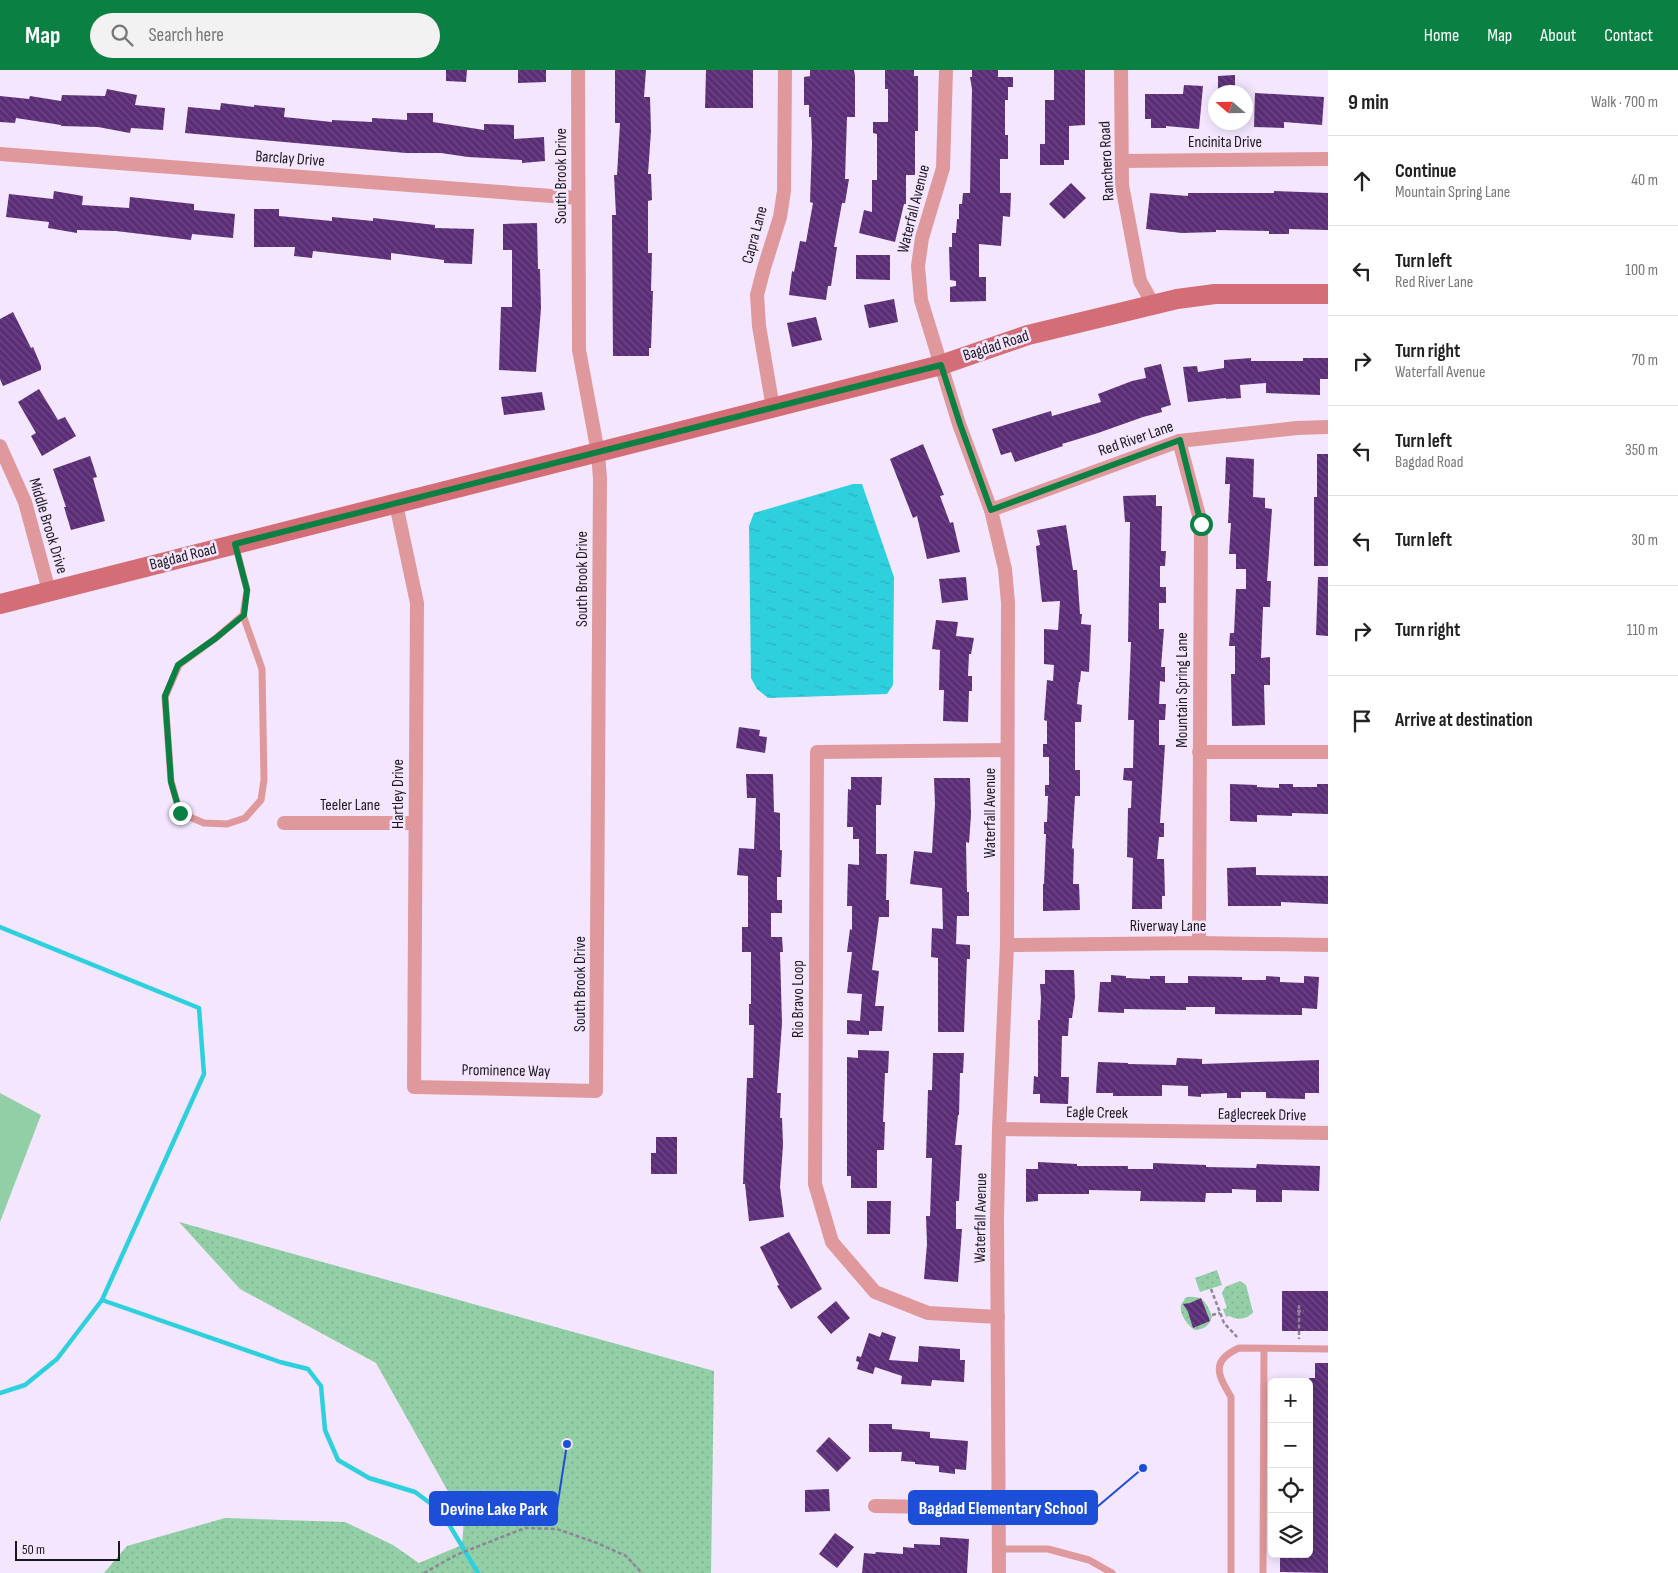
<!DOCTYPE html>
<html lang="en">
<head>
<meta charset="utf-8">
<style>
  :root { --surface:#fff; --page:#f2f2f2; --text:#222; --muted:#767676; --line:#e0e0e0; --accent:#0b8043 }
  body { margin:0; font-family:"Sofia Sans Condensed",sans-serif; background:var(--page); color:var(--text) }
  .controls { position:absolute; right:15px; bottom:15px; display:grid; overflow:hidden; border-radius:8px; box-shadow:0 2px 12px #0003 }
  .controls button { width:45px; height:45px; display:grid; place-items:center; padding:0; border:0; border-bottom:1px solid var(--line); background:var(--surface); color:var(--text); font:25px sans-serif }
  .compass { position:absolute; left:1208px; top:15px; width:45px; height:45px; border-radius:50%; background:var(--surface); box-shadow:0 2px 12px #0003; rotate:290deg }
  .scale { position:absolute; left:15px; bottom:12px; width:105px; box-sizing:border-box; padding-left:5px; border:2px solid #1b171f; border-top:0; font-size:14px; line-height:18px; white-space:nowrap; color:#1b171f; -webkit-text-stroke:4px #f3e6fe; paint-order:stroke }
  .stop { position:absolute; width:15px; height:15px; margin:-11px; border:4px solid #0b8043; border-radius:50%; background:#fff }
  .stop.end { background:#0b8043; border-color:#fff; box-shadow:0 1px 5px #0008 }
  .list { margin:0; padding:0; list-style:none }
  h2 { display:flex; justify-content:space-between; align-items:center; height:65px; margin:0; padding:0 20px; font-size:21px }
  h2 small { font-size:16px; font-weight:400; color:var(--muted) }
  .list li { display:grid; grid-template-columns:32px 1fr auto; gap:15px; align-items:center; box-sizing:border-box; height:90px; padding:0 20px; border-top:1px solid var(--line) }
  .list b { display:block; font-size:19px; white-space:nowrap }
  .list p { margin:0; font-size:16px; white-space:nowrap; color:var(--muted) }
  .list em { font-size:16px; font-style:normal; color:var(--muted) }
  .icon { flex:none; width:28px; height:28px; fill:none; stroke:currentColor; stroke-width:2; stroke-linecap:round; stroke-linejoin:round }
  .map { position:relative; flex:none; width:1328px; height:1503px; overflow:hidden }
  header { display:flex; align-items:center; gap:30px; box-sizing:border-box; height:70px; padding:0 25px; background:var(--accent); color:#fff }
  header strong { font-size:24px }
  nav { display:flex; gap:28px; margin-inline-start:auto; font-size:18px }
  .search { width:350px; height:45px; background:var(--page); display:flex; align-items:center; gap:12px; box-sizing:border-box; padding:0 18px; border-radius:28px; color:var(--muted); font-size:19px }
  main { display:flex }
  aside { flex:1; background:var(--surface) }
  .map>svg:first-child { display:block }
</style>
</head>
<body>
<header>
<strong>Map</strong>
<div class="search"><svg class="icon" aria-label="search" viewBox="0 0 24 24"><circle cx="10" cy="10" r="6"/><path d="M15 15l6 6"/></svg>Search here</div>
<nav><a>Home</a><a>Map</a><a>About</a><a>Contact</a></nav>
</header>
<main>
<div class="map">
<svg width="1328" height="1503" viewBox="0 0 1328 1503">
  <defs>
    <pattern id="park-dots" width="8" height="8" patternUnits="userSpaceOnUse" patternTransform="scale(1.25)"><rect width="8" height="8" fill="#93cfa6"/><path d="M2 2h.1M6 6h.1" fill="none" stroke="#7eb18e" stroke-width="1.8" stroke-linecap="round"/></pattern>
    <pattern id="water-ripples" width="26" height="14" patternUnits="userSpaceOnUse" patternTransform="scale(1.25)"><rect width="26" height="14" fill="#2fd0de"/><path d="M2 4q2-2 4 0t4 0M15 11q2-2 4 0t4 0" fill="none" stroke="#29b2be"/></pattern>
    <pattern id="building-back-hatch" width="6" height="6" patternUnits="userSpaceOnUse" patternTransform="scale(1.25)"><rect width="6" height="6" fill="#5a2d76"/><path d="M-1 5l2 2M0 0l6 6M5-1l2 2" fill="none" stroke="#6d4984"/></pattern>
  </defs>
  <rect width="100%" height="100%" fill="#f3e6fe"/>
  <polygon fill="#93cfa6" points="0,1023 41,1045 0,1152"/>
  <g fill="url(#park-dots)">
    <polygon points="179,1152 714,1301 711,1503 104,1503 127,1476 225,1448 345,1452 393,1475 419,1493 462,1475 464,1450 376,1293 240,1219"/>
    <polygon points="1217,1200 1222,1215 1200,1222 1195,1208"/>
    <path d="M 1240,1211 L 1246,1215 L 1253,1242 C 1247,1250 1237,1250 1229,1246 L 1226,1247 L 1223,1239 L 1227,1238 L 1222,1223 L 1225,1217 Z"/>
    <path d="M 1188,1227 C 1203,1225 1208,1234 1212,1247 C 1209,1256 1205,1259 1195,1260 C 1188,1256 1179,1244 1181,1235 C 1182,1233 1184,1231 1185,1228 Z"/>
  </g>
  <polygon fill="url(#water-ripples)" points="853,414 862,414 894,507 893,615 887,624 768,628 757,619 751,608 749,456 754,443"/>
  <g fill="none" stroke-linecap="round" stroke-linejoin="round">
    <g stroke="#2fd0de" stroke-width="4.5">
      <polyline points="0,857 199,938 204,1004 102,1230 57,1289 25,1315 0,1323"/>
      <polyline points="102,1230 280,1292 308,1299 321,1316 325,1360 338,1390 369,1408 415,1422 441,1441 478,1503"/>
    </g>
  </g>
  <g fill="url(#building-back-hatch)">
    <polygon points="446,0 467,0 466,12 446,11"/>
    <polygon points="518,0 546,0 546,12 518,13"/>
    <polygon points="615,0 646,0 644,27 650,27 651,61 648,104 651,104 652,130 648,131 648,183 652,183 651,221 653,221 651,278 649,278 649,286 613,286 612,145 616,145 614,105 617,105 620,53 615,53"/>
    <polygon points="706,0 753,0 753,38 705,38"/>
    <polygon points="810,0 854,0 855,6 855,47 847,47 845,109 849,109 845,133 842,133 834,177 837,177 831,216 828,216 826,230 789,225 792,201 794,202 800,171 806,172 813,133 810,132 812,74 811,47 809,47 809,35 804,35 804,7 810,6"/>
    <polygon points="885,0 914,0 914,6 918,6 918,61 915,61 915,105 906,105 906,134 904,134 895,172 859,163 864,140 872,142 872,110 877,110 877,64 873,63 873,52 888,52 888,19 885,19"/>
    <polygon points="972,0 998,0 998,7 1013,7 1013,17 1008,17 1008,30 1005,30 1005,65 1008,65 1008,89 1000,89 1000,123 1011,123 1010,147 1003,146 1001,176 979,174 979,207 986,207 986,231 950,232 950,217 956,216 956,211 950,210 949,177 952,177 952,163 956,163 957,149 959,149 959,134 962,134 963,123 970,123 972,19 970,7 972,7"/>
    <polygon points="1054,0 1085,0 1085,55 1069,56 1069,90 1064,90 1064,95 1040,95 1040,74 1045,74 1045,30 1054,30"/>
    <polygon points="1235,5 1235,22 1218,22 1218,6"/>
    <polygon points="1184,15 1203,16 1199,59 1166,56 1166,58 1151,58 1151,49 1145,49 1145,24 1183,24"/>
    <polygon points="107,19 137,25 135,35 165,38 163,60 131,58 130,63 98,57 61,56 61,55 16,48 15,53 0,52 0,26 29,29 30,26 61,31 62,25 105,26"/>
    <polygon points="1255,23 1324,27 1322,55 1284,52 1284,58 1254,57"/>
    <polygon points="221,33 254,37 254,35 285,38 284,47 332,52 332,50 372,52 372,48 407,50 407,43 433,43 433,52 484,60 484,54 514,55 514,69 544,67 545,91 522,93 522,90 468,87 441,83 406,83 185,63 188,37 220,40"/>
    <polygon points="1071,113 1086,128 1064,149 1049,134"/>
    <polygon points="54,121 83,126 82,135 129,138 130,127 194,134 194,140 235,144 233,168 192,164 191,170 116,161 77,160 77,163 48,158 49,152 6,147 9,124 53,129"/>
    <polygon points="1274,121 1328,123 1328,160 1289,159 1289,164 1269,164 1269,161 1216,160 1216,162 1182,163 1146,159 1150,123 1188,126 1188,123 1274,123"/>
    <polygon points="254,139 279,139 279,146 332,151 332,147 373,151 373,148 435,155 435,158 474,159 472,194 444,193 444,190 391,183 391,190 313,181 312,188 294,186 295,177 254,177"/>
    <polygon points="537,153 538,199 540,199 541,238 536,302 499,300 501,237 512,237 512,180 503,180 503,154"/>
    <polygon points="856,185 890,185 890,210 856,209"/>
    <polygon points="894,229 898,252 869,258 864,235"/>
    <polygon points="13,242 31,278 33,277 41,296 41,300 3,316 0,309 0,249"/>
    <polygon points="816,247 822,270 792,277 787,253"/>
    <polygon points="1251,288 1251,291 1303,291 1303,288 1328,288 1328,309 1320,309 1320,325 1266,323 1266,313 1240,315 1241,328 1226,329 1226,328 1188,332 1183,297 1197,296 1198,302 1224,298 1224,290"/>
    <polygon points="1161,294 1171,335 1161,338 1162,342 1143,347 1098,363 1062,374 1063,376 1015,392 1011,382 1001,385 992,359 1051,341 1052,346 1101,332 1098,324 1132,311 1146,308 1144,298"/>
    <polygon points="39,319 58,350 65,347 76,366 42,386 31,366 36,363 18,332"/>
    <polygon points="542,322 545,340 504,345 501,327"/>
    <polygon points="923,374 944,425 940,426 950,453 953,452 960,482 927,489 917,446 913,448 890,389"/>
    <polygon points="1317,384 1328,384 1328,496 1314,496 1314,427 1317,427"/>
    <polygon points="90,386 97,407 93,408 105,451 71,460 64,437 66,437 53,399"/>
    <polygon points="1226,387 1254,389 1253,427 1265,428 1265,438 1272,439 1267,511 1271,511 1270,537 1263,537 1261,588 1270,587 1270,615 1264,615 1265,655 1232,656 1231,604 1235,604 1235,576 1229,576 1230,563 1234,563 1236,519 1246,519 1246,499 1236,499 1236,484 1229,484 1231,453 1228,453 1230,414 1225,414"/>
    <polygon points="1156,425 1156,436 1162,436 1161,481 1166,481 1165,496 1160,496 1160,517 1166,517 1166,533 1159,533 1159,559 1164,559 1161,597 1165,597 1165,612 1160,611 1159,634 1166,634 1165,650 1159,650 1159,675 1165,675 1160,753 1164,753 1164,767 1159,767 1157,789 1164,789 1165,826 1162,826 1162,839 1132,839 1133,788 1127,787 1128,738 1131,738 1132,711 1123,710 1124,698 1133,698 1134,650 1128,650 1131,572 1128,572 1130,452 1125,452 1123,426"/>
    <polygon points="1066,455 1073,500 1077,500 1080,544 1082,544 1081,554 1091,555 1089,602 1081,601 1080,612 1079,612 1077,634 1082,635 1081,652 1075,652 1075,700 1080,700 1080,726 1075,726 1072,778 1074,779 1073,814 1079,814 1080,840 1043,841 1043,814 1044,814 1046,764 1044,764 1044,752 1047,752 1048,726 1045,726 1045,715 1049,715 1049,687 1043,687 1043,674 1047,674 1047,651 1044,650 1047,610 1053,611 1054,595 1044,594 1044,559 1058,560 1060,531 1042,532 1036,476 1040,475 1037,460"/>
    <polygon points="966,507 968,530 942,533 939,509"/>
    <polygon points="1318,507 1328,507 1328,566 1316,565"/>
    <polygon points="936,550 958,552 956,566 974,568 971,584 969,584 968,606 972,606 972,621 969,621 968,652 943,651 944,620 939,620 940,580 932,579"/>
    <polygon points="739,657 760,660 759,666 767,667 765,683 736,678"/>
    <polygon points="746,704 773,704 774,742 780,743 780,780 782,780 781,807 777,807 777,830 782,830 782,843 771,843 771,867 782,867 783,882 780,882 782,953 777,1023 781,1023 780,1048 782,1048 783,1075 780,1117 784,1147 749,1151 745,1114 743,1114 744,1086 747,1008 753,1008 754,955 749,955 749,934 751,934 751,882 742,882 742,857 748,857 748,806 737,805 739,778 754,779 756,728 747,728"/>
    <polygon points="851,707 882,707 881,735 876,735 876,784 887,784 886,830 889,830 889,847 879,847 872,900 879,901 875,936 884,936 882,961 869,961 869,965 847,964 847,950 860,951 862,924 847,923 852,882 847,882 850,859 852,860 852,836 847,836 848,794 859,795 859,769 853,769 853,757 847,757 848,719 851,720"/>
    <polygon points="934,708 970,708 971,745 969,773 966,772 967,822 969,822 969,846 957,846 956,874 970,875 970,889 967,889 964,962 938,962 938,888 931,887 932,858 943,859 942,818 910,814 914,781 932,783 935,734"/>
    <polygon points="1230,714 1257,715 1257,717 1279,718 1279,714 1293,714 1293,717 1317,717 1317,714 1328,714 1328,744 1292,743 1292,746 1257,745 1257,752 1230,751"/>
    <polygon points="1256,797 1256,805 1328,806 1328,834 1281,832 1281,836 1228,836 1227,798"/>
    <polygon points="1045,900 1074,900 1075,927 1072,948 1069,948 1068,966 1062,966 1061,1007 1069,1007 1068,1034 1040,1033 1040,1024 1033,1024 1034,1006 1038,1007 1038,950 1040,950 1041,928 1040,914 1045,914"/>
    <polygon points="1111,905 1126,906 1126,908 1150,909 1150,906 1165,906 1165,913 1188,913 1188,906 1242,907 1242,910 1266,910 1266,906 1280,907 1280,912 1304,913 1304,906 1319,907 1317,939 1302,938 1302,945 1215,944 1215,937 1186,937 1186,940 1124,939 1124,943 1098,942 1100,912 1111,912"/>
    <polygon points="858,980 889,981 888,1003 885,1003 883,1052 885,1052 884,1080 877,1080 877,1118 851,1118 851,1106 847,1106 847,987 858,988"/>
    <polygon points="933,983 964,983 963,1003 960,1003 959,1045 958,1045 955,1075 962,1075 959,1131 956,1131 956,1159 962,1159 958,1212 924,1209 927,1174 926,1146 930,1146 932,1088 926,1088 928,1020 932,1020"/>
    <polygon points="1177,988 1202,989 1202,994 1319,990 1319,1023 1305,1023 1305,1029 1266,1028 1266,1022 1241,1022 1241,1028 1227,1028 1227,1023 1201,1024 1201,1027 1188,1026 1188,1016 1162,1015 1162,1026 1113,1026 1113,1023 1096,1023 1098,992 1128,993 1128,994 1176,995"/>
    <polygon points="656,1067 677,1067 677,1104 651,1104 651,1083 656,1083"/>
    <polygon points="1038,1092 1077,1094 1077,1096 1128,1096 1128,1099 1153,1099 1153,1093 1206,1095 1206,1097 1256,1098 1257,1094 1320,1096 1319,1121 1282,1120 1282,1132 1256,1132 1256,1120 1232,1119 1232,1123 1206,1123 1205,1132 1140,1131 1141,1121 1089,1120 1089,1124 1038,1124 1038,1131 1026,1132 1026,1099 1038,1099"/>
    <polygon points="867,1131 891,1131 890,1164 867,1164"/>
    <polygon points="789,1162 822,1219 791,1239 777,1216 779,1215 760,1177"/>
    <rect x="1282" y="1221" width="46" height="40"/>
    <polygon points="1201,1228 1210,1251 1193,1258 1188,1242 1183,1234 1190,1233"/>
    <polygon points="836,1231 850,1248 831,1264 817,1247"/>
    <polygon points="882,1262 896,1267 889,1290 918,1292 919,1276 960,1279 960,1290 965,1290 964,1312 932,1310 931,1316 901,1314 902,1306 875,1297 873,1304 857,1299 859,1292 856,1291 857,1286 861,1287 869,1263 880,1267"/>
    <polygon points="1315,1293 1328,1293 1328,1503 1280,1502 1280,1484 1309,1484 1309,1308 1315,1308"/>
    <polygon points="869,1354 892,1354 892,1359 930,1362 930,1368 968,1371 966,1400 955,1399 955,1404 939,1402 939,1396 915,1394 915,1392 901,1391 902,1382 869,1382"/>
    <polygon points="829,1367 851,1388 837,1402 816,1381"/>
    <polygon points="829,1419 830,1441 805,1442 805,1420"/>
    <polygon points="835,1463 854,1477 837,1498 819,1484"/>
    <polygon points="940,1467 969,1469 967,1503 862,1503 864,1483 875,1484 876,1482 903,1484 903,1477 914,1478 914,1474 940,1475"/>
  </g>
  <g fill="none" stroke-linecap="round" stroke-linejoin="round">
    <g stroke="#8e8596" stroke-width="2.5" stroke-dasharray="4 2.5" stroke-linecap="butt">
      <polyline points="1211,1219 1224,1253 1237,1267"/>
      <polyline points="1299,1235 1299,1269"/>
      <polyline points="1297,1241 1304,1241"/>
      <polyline points="1212,1245 1220,1243"/>
      <polyline points="424,1503 456,1485 525,1458 557,1459 597,1473 626,1486 642,1503"/>
    </g>
    <g stroke="#df999c" stroke-width="7">
      <polyline points="236,477 247,520 243,545 216,568 179,595 165,627 171,711 180,743 204,753 227,754 245,748 261,730 264,710 262,599 243,545"/>
      <polyline points="999,1479 1048,1479 1089,1490 1112,1503"/>
      <path d="M 1231,1503 L 1231,1327 C 1218,1305 1210,1291 1239,1278 L 1328,1279"/>
      <polyline points="1263,1503 1264,1279"/>
    </g>
    <g stroke="#df999c" stroke-width="14">
      <polyline points="946,0 943,98 922,168 918,196 921,230 959,354 991,440 1005,499 1008,533 1007,875 999,1059 997,1148 999,1503"/>
      <polyline points="1121,0 1122,115 1140,211 1154,236"/>
      <polyline points="0,84 578,128"/>
      <polyline points="1123,91 1328,89"/>
      <polyline points="773,338 759,256 757,225 764,198 780,147 784,121 785,0"/>
      <polyline points="1179,371 1201,453 1199,873"/>
      <polyline points="0,376 25,432 49,521"/>
      <polyline points="396,434 417,533 414,1017 596,1021 600,409 598,383 579,280 578,0"/>
      <polyline points="991,440 1179,371 1297,358 1328,357"/>
      <polyline points="1199,682 1328,682"/>
      <polyline points="284,753 415,753"/>
      <polyline points="1007,875 1199,873 1328,875"/>
      <polyline points="999,1059 1328,1063"/>
      <polyline points="998,1247 928,1243 875,1222 832,1172 815,1114 817,682 1007,680"/>
      <polyline points="875,1436 999,1438"/>
    </g>
    <polyline stroke="#d36e76" stroke-width="20" points="0,534 941,295 1028,265 1177,229 1215,224 1328,224"/>
  </g>
  <g fill="none" stroke-linecap="round" stroke-linejoin="round">
    <polyline stroke="#0b8043" stroke-width="6" points="180,743 171,712 165,626 178,595 216,568 244,545 247,520 235,474 941,295 960,354 991,440 1180,370 1201,454"/>
  </g>
  <g text-anchor="middle" dominant-baseline="central" stroke-width="5" stroke-linejoin="round" paint-order="stroke">
    <g font-size="16" fill="#1b171f" stroke="#f3e6fe">
      <text x="1225" y="72">Encinita Drive</text>
      <text transform="translate(290 89) rotate(4)">Barclay Drive</text>
      <text transform="translate(1107 91) rotate(-93)">Ranchero Road</text>
      <text transform="translate(561 106) rotate(-90)">South Brook Drive</text>
      <text transform="translate(914 139) rotate(-76)">Waterfall Avenue</text>
      <text transform="translate(755 165) rotate(-75)">Capra Lane</text>
      <text transform="translate(996 276) rotate(-18)">Bagdad Road</text>
      <text transform="translate(1136 369) rotate(-19)">Red River Lane</text>
      <text transform="translate(48 456) rotate(73)">Middle Brook Drive</text>
      <text transform="translate(183 487) rotate(-14)">Bagdad Road</text>
      <text transform="translate(582 509) rotate(-90)">South Brook Drive</text>
      <text transform="translate(1182 620) rotate(-90)">Mountain Spring Lane</text>
      <text transform="translate(398 724) rotate(-90)">Hartley Drive</text>
      <text x="350" y="735">Teeler Lane</text>
      <text transform="translate(990 743) rotate(-90)">Waterfall Avenue</text>
      <text x="1168" y="856">Riverway Lane</text>
      <text transform="translate(580 914) rotate(-90)">South Brook Drive</text>
      <text transform="translate(798 929) rotate(-90)">Rio Bravo Loop</text>
      <text transform="translate(506 1001) rotate(1)">Prominence Way</text>
      <text transform="translate(1097 1043) rotate(1)">Eagle Creek</text>
      <text transform="translate(1262 1045) rotate(1)">Eaglecreek Drive</text>
      <text transform="translate(981 1148) rotate(-89)">Waterfall Avenue</text>
    </g>
  </g>
  <path fill="none" stroke="#1d4ed8" stroke-width="2" d="M1143 1398L1097 1437M567 1374L557 1438"/>
  <g fill="#1d4ed8" stroke="#f3e6fe" stroke-width="2">
    <circle cx="1143" cy="1398" r="5"/>
    <circle cx="567" cy="1374" r="5"/>
  </g>
  <g fill="#1d4ed8" stroke="#1d4ed8" stroke-width="2">
    <rect x="909" y="1421" width="188" height="33" rx="5"/>
    <rect x="430" y="1422" width="127" height="33" rx="5"/>
  </g>
  <g font-size="18" text-anchor="middle" font-weight="bold" fill="#fff">
    <text x="1003" y="1444">Bagdad Elementary School</text>
    <text x="494" y="1445">Devine Lake Park</text>
  </g>
</svg>
<div class="controls">
<button>+</button>
<button>−</button>
<button><svg class="icon" aria-label="locate" viewBox="0 0 24 24"><circle cx="12" cy="12" r="6"/><path d="M12 2v4M12 18v4M2 12h4M18 12h4"/></svg></button>
<button><svg class="icon" aria-label="layers" viewBox="0 0 24 24"><path d="M12 4l9 5-9 5-9-5zM3 14l9 5 9-5"/></svg></button>
</div>
<svg class="compass" viewBox="-18 -18 36 36"><path d="M0-13l5 13h-10z" fill="#e53935"/><path d="M0 13l5-13h-10z" fill="#767676"/></svg>
<div class="scale">50 m</div>
<div class="stop" style="left:1201px;top:454px"></div>
<div class="stop end" style="left:180px;top:743px"></div>
</div>
<aside>
<h2>9 min<small>Walk · 700 m</small></h2>
<ul class="list">
<li><svg class="icon" aria-label="ahead" viewBox="0 0 24 24"><path d="M12 20V5M6 11l6-6 6 6"/></svg><div><b>Continue</b><p>Mountain Spring Lane</p></div><em>40 m</em></li>
<li><svg class="icon" aria-label="left" viewBox="0 0 24 24"><path d="M17 20v-9H6M10 6l-5 5 5 5"/></svg><div><b>Turn left</b><p>Red River Lane</p></div><em>100 m</em></li>
<li><svg class="icon" aria-label="right" viewBox="0 0 24 24"><path d="M7 20v-9h11M14 6l5 5-5 5"/></svg><div><b>Turn right</b><p>Waterfall Avenue</p></div><em>70 m</em></li>
<li><svg class="icon" aria-label="left" viewBox="0 0 24 24"><path d="M17 20v-9H6M10 6l-5 5 5 5"/></svg><div><b>Turn left</b><p>Bagdad Road</p></div><em>350 m</em></li>
<li><svg class="icon" aria-label="left" viewBox="0 0 24 24"><path d="M17 20v-9H6M10 6l-5 5 5 5"/></svg><div><b>Turn left</b></div><em>30 m</em></li>
<li><svg class="icon" aria-label="right" viewBox="0 0 24 24"><path d="M7 20v-9h11M14 6l5 5-5 5"/></svg><div><b>Turn right</b></div><em>110 m</em></li>
<li><svg class="icon" aria-label="arrive" viewBox="0 0 24 24"><path d="M6 21V4h12l-3 4 3 4H6"/></svg><div><b>Arrive at destination</b></div></li>
</ul>
</aside>
</main>
</body>
</html>
